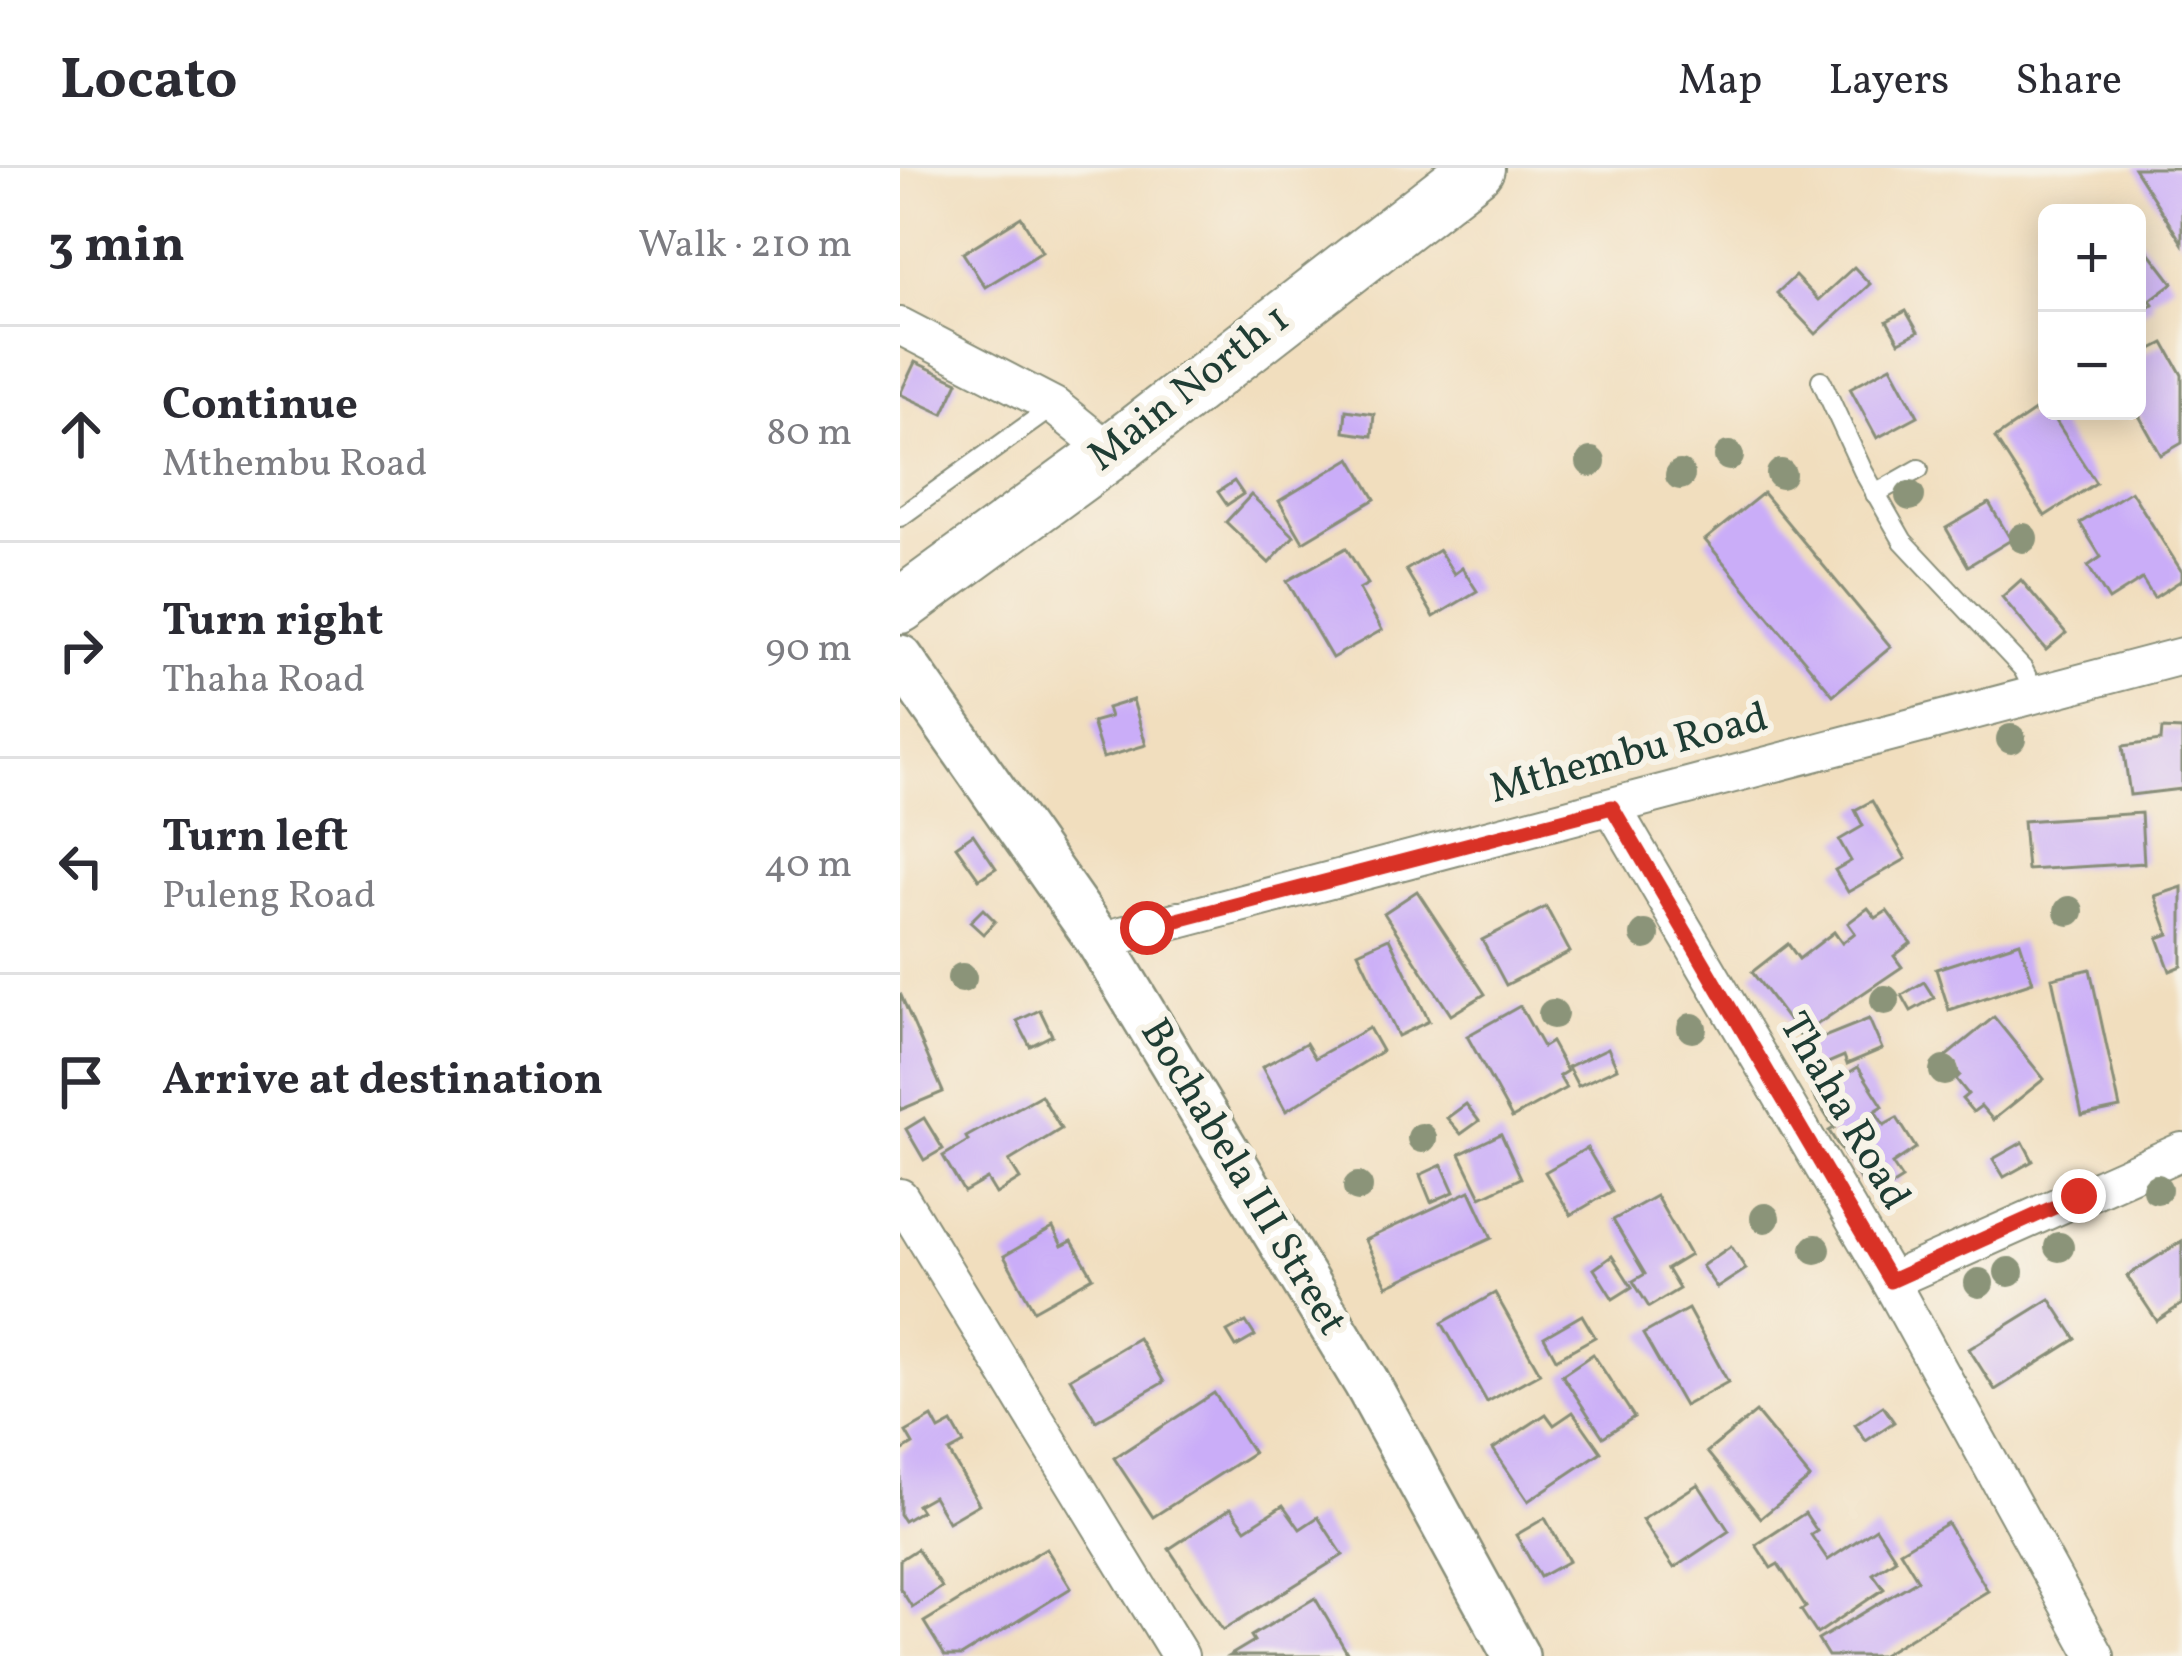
<!DOCTYPE html>
<html lang="en">
<head>
<meta charset="utf-8">
<style>
  :root { --surface:#fff; --page:#f7f7f7; --text:#2b2b33; --muted:#7c7c81; --line:#e1e1e2 }
  body { margin:0; font-family:Vollkorn,serif; background:var(--page); color:var(--text) }
  .controls { position:absolute; right:36px; top:36px; display:grid; overflow:hidden; border-radius:18px; box-shadow:0 6px 30px #0003 }
  .controls button { width:108px; height:108px; display:grid; place-items:center; padding:0; border:0; border-bottom:3px solid var(--line); background:var(--surface); color:var(--text); font:60px sans-serif }
  .stop { position:absolute; width:36px; height:36px; margin:-27px; border:9px solid #d93025; border-radius:50%; background:#fff }
  .stop.end { background:#d93025; border-color:#fff; box-shadow:0 3px 12px #0008 }
  .list { margin:0; padding:0; list-style:none }
  h2 { display:flex; justify-content:space-between; align-items:center; height:156px; margin:0; padding:0 48px; font-size:51px }
  h2 small { font-size:39px; font-weight:400; color:var(--muted) }
  .list li { display:grid; grid-template-columns:78px 1fr auto; gap:36px; align-items:center; box-sizing:border-box; height:216px; padding:0 48px; border-top:3px solid var(--line) }
  .list b { display:block; font-size:45px; white-space:nowrap }
  .list p { margin:0; font-size:39px; white-space:nowrap; color:var(--muted) }
  .list em { font-size:39px; font-style:normal; color:var(--muted) }
  .icon { flex:none; width:66px; height:66px; fill:none; stroke:currentColor; stroke-width:2; stroke-linecap:round; stroke-linejoin:round }
  .map { position:relative; flex:none; width:1282px; height:1488px; overflow:hidden }
  header { display:flex; align-items:center; gap:72px; box-sizing:border-box; height:168px; padding:0 60px; background:var(--surface); border-bottom:3px solid var(--line) }
  header strong { font-size:57px }
  nav { display:flex; gap:66px; margin-inline-start:auto; font-size:42px }
  main { display:flex }
  aside { flex:1; background:var(--surface) }
  .map>svg:first-child { display:block }
</style>
</head>
<body>
<header>
<strong>Locato</strong>
<nav><a>Map</a><a>Layers</a><a>Share</a></nav>
</header>
<main>
<aside>
<h2>3 min<small>Walk · 210 m</small></h2>
<ul class="list">
<li><svg class="icon" aria-label="ahead" viewBox="0 0 24 24"><path d="M12 20V5M6 11l6-6 6 6"/></svg><div><b>Continue</b><p>Mthembu Road</p></div><em>80 m</em></li>
<li><svg class="icon" aria-label="right" viewBox="0 0 24 24"><path d="M7 20v-9h11M14 6l5 5-5 5"/></svg><div><b>Turn right</b><p>Thaha Road</p></div><em>90 m</em></li>
<li><svg class="icon" aria-label="left" viewBox="0 0 24 24"><path d="M17 20v-9H6M10 6l-5 5 5 5"/></svg><div><b>Turn left</b><p>Puleng Road</p></div><em>40 m</em></li>
<li><svg class="icon" aria-label="arrive" viewBox="0 0 24 24"><path d="M6 21V4h12l-3 4 3 4H6"/></svg><div><b>Arrive at destination</b></div></li>
</ul>
</aside>
<div class="map">
<svg width="1282" height="1488" viewBox="0 0 1282 1488">
  <rect width="100%" height="100%" fill="#f7f3e8"/>
  <filter id="ink" filterUnits="userSpaceOnUse"><feTurbulence type="fractalNoise" baseFrequency=".00833" numOctaves="2"/><feDisplacementMap in="SourceGraphic" scale="24" xChannelSelector="R" yChannelSelector="G"/><feConvolveMatrix kernelMatrix="1 2 1 2 8 2 1 2 1" color-interpolation-filters="sRGB"/></filter>
  <filter id="wash" filterUnits="userSpaceOnUse"><feTurbulence type="fractalNoise" baseFrequency=".004" numOctaves="4" result="noise"/><feDisplacementMap in="SourceGraphic" scale="48" xChannelSelector="R" yChannelSelector="G"/><feGaussianBlur stdDeviation="2.7" result="paint"/><feColorMatrix in="noise" values="0 0 0 0 0 0 0 0 0 0 0 0 0 0 0 0 0 1.4 0 .05"/><feComposite in="paint" operator="in"/></filter>
  <g filter="url(#wash)">
    <rect width="100%" height="100%" fill="#f1debe"/>
    <g id="blocks">
      <g fill="#caadf8">
        <polygon points="1234,0 1282,0 1282,75"/>
        <polygon points="121,49 142,84 85,119 63,85"/>
        <polygon points="1237,68 1273,115 1250,132 1253,136 1237,148"/>
        <polygon points="954,99 970,116 916,166 877,125 895,108 918,132"/>
        <polygon points="1006,143 1018,164 999,174 987,153"/>
        <polygon points="1264,175 1282,207 1282,275 1261,287 1237,244 1237,189"/>
        <polygon points="15,194 58,214 43,246 0,226"/>
        <polygon points="991,198 1018,248 977,270 950,220"/>
        <polygon points="1145,236 1196,315 1145,348 1095,270"/>
        <polygon points="446,242 474,246 472,268 444,264"/>
        <polygon points="451,290 475,331 403,374 379,333"/>
        <polygon points="334,313 343,326 327,337 318,324"/>
        <polygon points="1231,323 1282,404 1282,412 1254,430 1242,411 1209,432 1188,398 1201,389 1180,355"/>
        <polygon points="863,325 991,479 933,527 805,372"/>
        <polygon points="351,327 394,368 369,395 326,354"/>
        <polygon points="1089,335 1111,372 1068,398 1046,360"/>
        <polygon points="446,380 468,416 459,421 482,462 432,490 387,413"/>
        <polygon points="539,382 554,406 562,400 577,423 534,449 506,402"/>
        <polygon points="1121,412 1166,465 1146,482 1102,429"/>
        <polygon points="233,532 246,577 203,590 192,554 210,549 207,540"/>
        <polygon points="1262,561 1282,562 1282,621 1230,627 1223,578 1261,573"/>
        <polygon points="972,633 1006,691 948,724 935,702 951,693 939,672 963,658 955,642"/>
        <polygon points="1241,645 1244,695 1127,702 1123,653"/>
        <polygon points="73,666 96,700 79,711 56,678"/>
        <polygon points="1282,719 1282,798 1270,803 1258,770 1269,766 1255,728"/>
        <polygon points="517,723 585,826 551,847 484,745"/>
        <polygon points="646,739 670,784 606,817 582,772"/>
        <polygon points="968,740 976,750 987,743 1011,775 994,788 1002,799 900,868 852,804 888,776 899,791 934,764 942,775 955,765 948,755"/>
        <polygon points="83,741 95,753 83,766 70,754"/>
        <polygon points="489,770 529,853 498,868 458,784"/>
        <polygon points="1120,774 1133,814 1049,842 1036,801"/>
        <polygon points="1190,801 1220,940 1182,948 1152,810"/>
        <polygon points="1024,814 1034,830 1011,843 1002,827"/>
        <polygon points="0,825 43,924 0,942"/>
        <polygon points="620,838 643,879 651,874 667,903 659,908 666,920 612,950 567,868"/>
        <polygon points="140,842 152,867 130,878 117,853"/>
        <polygon points="1094,849 1144,911 1093,952 1081,938 1073,944 1062,931 1068,926 1056,911 1060,907 1045,889"/>
        <polygon points="969,851 982,881 947,896 944,888 914,901 904,877"/>
        <polygon points="469,860 482,883 386,943 362,899 406,875 415,890"/>
        <polygon points="708,880 717,900 678,918 668,899"/>
        <polygon points="958,899 983,938 975,943 984,957 997,950 1016,980 992,996 1002,1011 972,1030 929,963 934,960 913,927"/>
        <polygon points="141,927 161,961 109,993 120,1011 96,1026 87,1011 64,1024 43,988 68,973 66,969"/>
        <polygon points="566,936 579,953 561,966 547,950"/>
        <polygon points="24,950 43,981 24,992 6,961"/>
        <polygon points="601,966 621,1010 581,1029 560,986"/>
        <polygon points="1123,974 1133,993 1104,1009 1093,991"/>
        <polygon points="687,980 712,1023 671,1047 645,1004"/>
        <polygon points="542,997 554,1024 531,1034 520,1007"/>
        <polygon points="570,1023 592,1070 487,1118 465,1072"/>
        <polygon points="756,1028 790,1087 767,1101 779,1121 749,1139 733,1113 745,1106 713,1052"/>
        <polygon points="153,1060 162,1078 172,1073 193,1109 134,1142 104,1088"/>
        <polygon points="1282,1073 1282,1136 1257,1153 1227,1108"/>
        <polygon points="831,1078 846,1101 817,1120 802,1098"/>
        <polygon points="712,1088 732,1119 713,1131 694,1101"/>
        <polygon points="595,1125 640,1205 587,1234 542,1155"/>
        <polygon points="1150,1131 1176,1171 1095,1222 1069,1181"/>
        <polygon points="788,1141 828,1214 784,1238 743,1166"/>
        <polygon points="682,1147 695,1169 656,1191 644,1169"/>
        <polygon points="346,1154 355,1168 336,1179 327,1164"/>
        <polygon points="238,1170 264,1214 196,1253 170,1210"/>
        <polygon points="693,1186 734,1249 703,1269 662,1207"/>
        <polygon points="314,1225 353,1285 253,1349 214,1290"/>
        <polygon points="983,1238 994,1254 966,1273 955,1257"/>
        <polygon points="673,1244 701,1284 628,1333 593,1281 646,1246 654,1257"/>
        <polygon points="856,1244 910,1310 861,1350 807,1284"/>
        <polygon points="32,1249 39,1262 52,1255 64,1276 49,1284 79,1336 48,1354 33,1328 17,1337 21,1343 4,1353 0,1347 0,1284 13,1276 6,1264"/>
        <polygon points="798,1316 829,1363 774,1400 742,1352"/>
        <polygon points="383,1337 400,1361 418,1349 443,1387 323,1462 269,1381 331,1340 346,1361"/>
        <polygon points="905,1345 917,1363 911,1367 928,1392 976,1360 996,1391 973,1406 984,1421 917,1466 901,1442 906,1439 878,1396 871,1400 856,1377"/>
        <polygon points="645,1350 669,1393 640,1409 616,1367"/>
        <polygon points="1047,1355 1088,1423 980,1488 928,1488 918,1472 1018,1412 1000,1383"/>
        <polygon points="146,1380 171,1420 61,1488 45,1488 24,1454"/>
        <polygon points="17,1381 42,1419 12,1439 0,1420 0,1392"/>
        <polygon points="415,1430 449,1488 329,1488 354,1473 351,1468"/>
      </g>
    </g>
  </g>
  <g filter="url(#ink)">
    <use href="#blocks" fill-opacity="0" stroke="#888e79" stroke-width="3"/>
    <g fill="none" stroke-linecap="round" stroke-linejoin="round">
      <defs>
        <g id="service">
          <polyline points="921,212 963,303 1003,373 1123,501 1136,527"/>
          <polyline points="975,326 1019,301"/>
          <polyline points="0,349 154,238"/>
        </g>
        <g id="minor">
          <polyline points="0,158 154,238 211,284"/>
          <polyline points="712,639 990,1113 1196,1488"/>
          <polyline points="199,773 1282,488"/>
          <polyline points="0,1029 280,1488"/>
          <polyline points="990,1113 1282,983"/>
        </g>
        <polyline id="tertiary" points="0,490 199,773 466,1214 616,1488"/>
        <polyline id="primary" points="0,438 211,284 577,0"/>
      </defs>
      <use href="#service" stroke="#888e79" stroke-width="22"/>
      <use href="#minor" stroke="#888e79" stroke-width="40"/>
      <use href="#tertiary" stroke="#888e79" stroke-width="50"/>
      <use href="#primary" stroke="#888e79" stroke-width="58"/>
      <use href="#service" stroke="#fff" stroke-width="18"/>
      <use href="#minor" stroke="#fff" stroke-width="36"/>
      <use href="#tertiary" stroke="#fff" stroke-width="45"/>
      <use href="#primary" stroke="#fff" stroke-width="54"/>
    </g>
    <g fill="#8b9479">
      <circle cx="829" cy="288" r="15"/>
      <circle cx="691" cy="294" r="15"/>
      <circle cx="881" cy="306" r="15"/>
      <circle cx="780" cy="307" r="15"/>
      <circle cx="1010" cy="328" r="15"/>
      <circle cx="1123" cy="370" r="15"/>
      <circle cx="1111" cy="571" r="15"/>
      <circle cx="1169" cy="743" r="15"/>
      <circle cx="745" cy="767" r="15"/>
      <circle cx="62" cy="810" r="15"/>
      <circle cx="985" cy="832" r="15"/>
      <circle cx="653" cy="846" r="15"/>
      <circle cx="792" cy="860" r="15"/>
      <circle cx="1044" cy="903" r="15"/>
      <circle cx="522" cy="970" r="15"/>
      <circle cx="458" cy="1019" r="15"/>
      <circle cx="1257" cy="1021" r="15"/>
      <circle cx="865" cy="1050" r="15"/>
      <circle cx="1159" cy="1079" r="15"/>
      <circle cx="916" cy="1081" r="15"/>
      <circle cx="1109" cy="1104" r="15"/>
      <circle cx="1079" cy="1115" r="15"/>
    </g>
  </g>
  <g fill="none" stroke-linecap="round" stroke-linejoin="round" filter="url(#ink)">
    <polyline stroke="#d93025" stroke-width="15" points="247,760 712,639 990,1113 1179,1028"/>
  </g>
  <g text-anchor="middle" dominant-baseline="central" stroke-width="12" stroke-linejoin="round" paint-order="stroke">
    <g font-size="42" fill="#1f3d34" stroke="#f7f3e8">
      <text transform="translate(290 221) rotate(-38)">Main North 1</text>
      <text transform="translate(729 587) rotate(-15)">Mthembu Road</text>
      <text transform="translate(943 944) rotate(60)">Thaha Road</text>
      <text transform="translate(342 1010) rotate(59)">Bochabela III Street</text>
    </g>
  </g>
</svg>
<div class="controls">
<button>+</button>
<button>−</button>
</div>
<div class="stop" style="left:247px;top:760px"></div>
<div class="stop end" style="left:1179px;top:1028px"></div>
</div>
</main>
</body>
</html>
